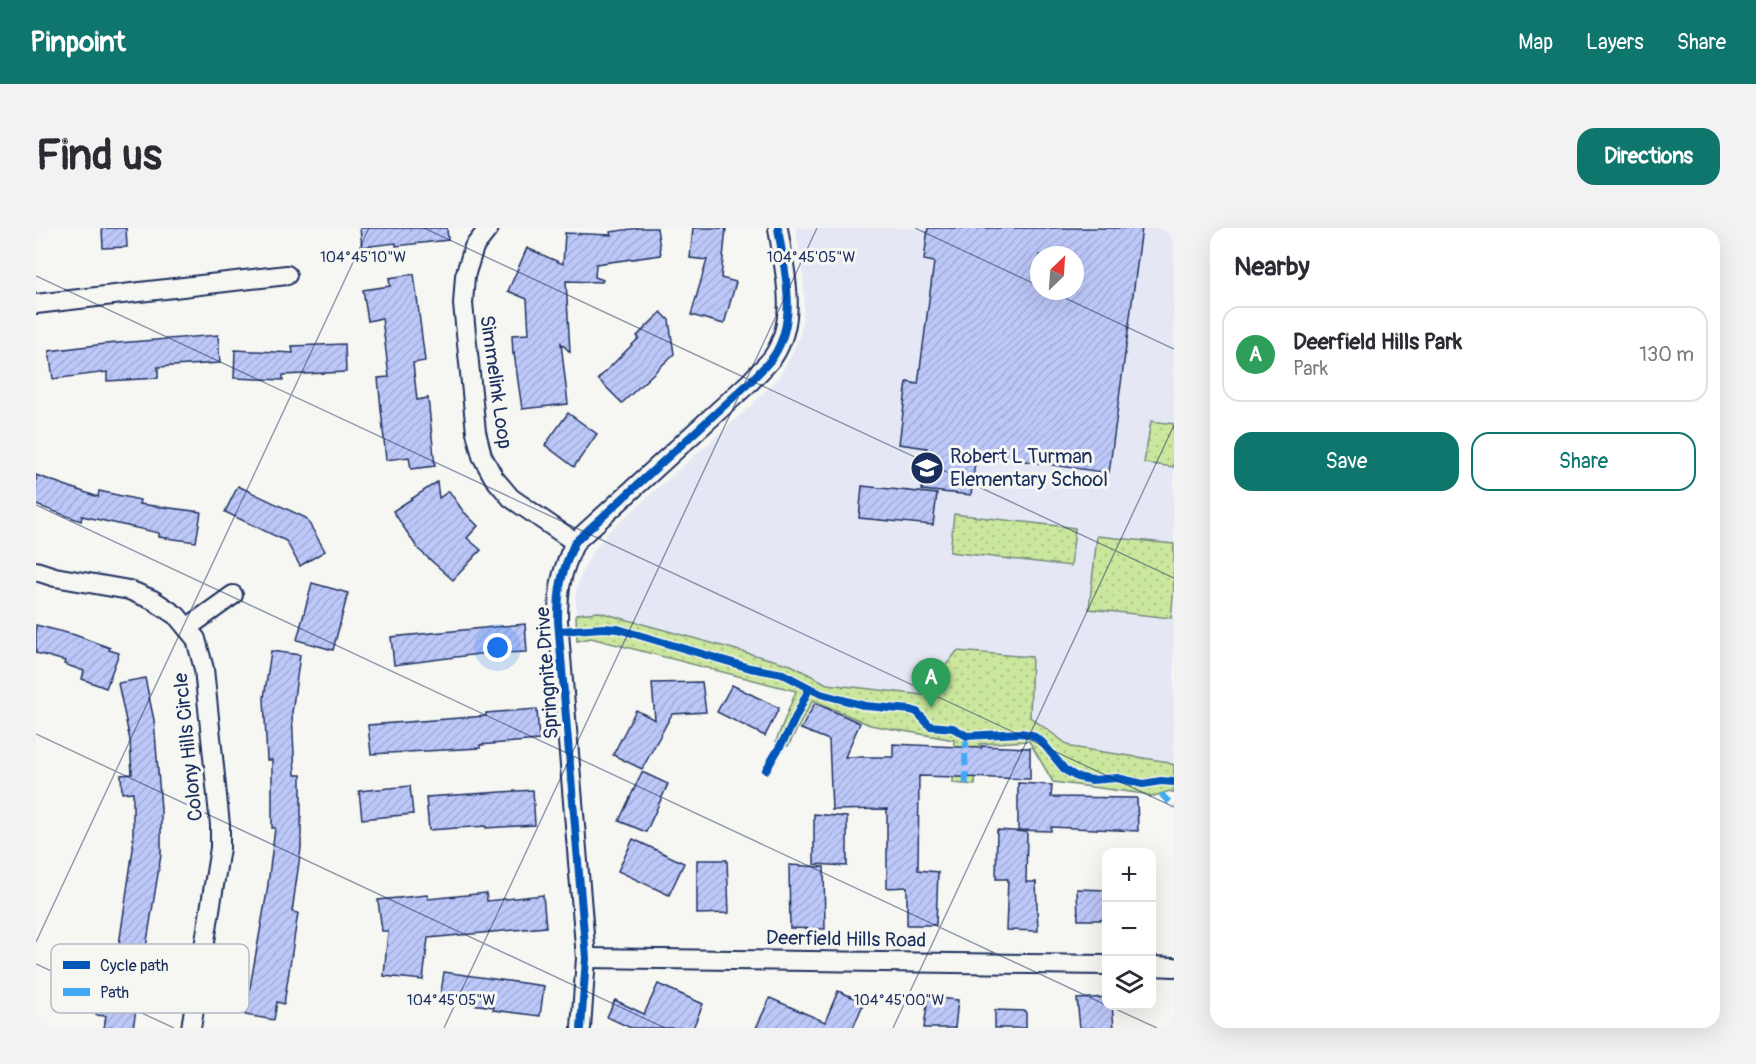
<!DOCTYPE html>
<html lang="en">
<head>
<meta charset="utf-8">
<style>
  :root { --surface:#fff; --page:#f2f2f3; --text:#2b2b33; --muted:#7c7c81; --line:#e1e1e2; --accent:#0f766e }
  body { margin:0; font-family:Pangolin,sans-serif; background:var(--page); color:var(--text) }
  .controls { position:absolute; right:18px; bottom:18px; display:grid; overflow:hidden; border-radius:12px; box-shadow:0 6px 24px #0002 }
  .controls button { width:54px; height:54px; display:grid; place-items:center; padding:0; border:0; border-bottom:2px solid var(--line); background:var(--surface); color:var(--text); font:30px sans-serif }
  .compass { position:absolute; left:994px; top:18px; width:54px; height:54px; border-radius:50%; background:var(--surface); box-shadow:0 6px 24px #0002; rotate:25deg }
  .you { position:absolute; left:462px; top:420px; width:21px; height:21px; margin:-15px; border:4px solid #fff; border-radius:50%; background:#1a73e8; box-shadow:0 0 0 9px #1a73e833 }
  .badge { display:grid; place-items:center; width:39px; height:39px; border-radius:50%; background:var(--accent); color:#fff; font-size:20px; font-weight:700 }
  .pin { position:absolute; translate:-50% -50px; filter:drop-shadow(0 2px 3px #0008) }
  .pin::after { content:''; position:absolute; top:32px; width:21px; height:18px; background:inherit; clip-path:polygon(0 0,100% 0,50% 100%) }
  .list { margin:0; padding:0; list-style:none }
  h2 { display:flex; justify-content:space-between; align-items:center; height:78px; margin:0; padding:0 24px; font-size:26px }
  h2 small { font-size:20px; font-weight:400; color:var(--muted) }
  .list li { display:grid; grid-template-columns:39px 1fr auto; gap:18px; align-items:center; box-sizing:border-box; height:96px; margin:0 12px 12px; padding:0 12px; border:2px solid var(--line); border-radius:18px }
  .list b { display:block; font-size:22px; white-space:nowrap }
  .list p { margin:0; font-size:20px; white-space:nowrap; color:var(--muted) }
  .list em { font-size:20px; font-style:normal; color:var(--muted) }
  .actions { display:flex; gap:12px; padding:18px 24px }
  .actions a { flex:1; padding:14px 0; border:2px solid var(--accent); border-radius:18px; text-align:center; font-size:21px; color:var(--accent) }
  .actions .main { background:var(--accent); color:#fff }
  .icon { flex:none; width:33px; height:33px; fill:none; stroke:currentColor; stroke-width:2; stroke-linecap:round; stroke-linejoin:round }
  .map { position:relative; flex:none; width:1138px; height:800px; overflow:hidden; border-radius:18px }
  header { display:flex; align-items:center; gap:36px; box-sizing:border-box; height:84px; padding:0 30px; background:var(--accent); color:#fff }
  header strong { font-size:28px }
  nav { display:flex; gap:33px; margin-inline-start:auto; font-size:21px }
  .intro { display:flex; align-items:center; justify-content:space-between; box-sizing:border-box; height:144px; padding:0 36px }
  h1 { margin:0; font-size:42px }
  .button { padding:15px 27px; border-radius:18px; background:var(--accent); color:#fff; font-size:21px; font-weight:700 }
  main { display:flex; gap:36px; padding:0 36px }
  aside { flex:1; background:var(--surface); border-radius:18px; box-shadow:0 6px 24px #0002 }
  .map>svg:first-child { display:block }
</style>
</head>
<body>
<header>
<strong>Pinpoint</strong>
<nav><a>Map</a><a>Layers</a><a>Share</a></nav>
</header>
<div class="intro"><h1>Find us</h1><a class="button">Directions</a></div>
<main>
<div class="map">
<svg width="1138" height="800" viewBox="0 0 1138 800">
  <defs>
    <pattern id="park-dots" width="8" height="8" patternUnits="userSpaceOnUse" patternTransform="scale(1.5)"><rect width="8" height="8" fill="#cbe69d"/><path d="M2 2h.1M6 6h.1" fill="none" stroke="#aec68a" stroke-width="1.8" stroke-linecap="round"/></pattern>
    <pattern id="building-hatch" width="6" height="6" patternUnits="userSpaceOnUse" patternTransform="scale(1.5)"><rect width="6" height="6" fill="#bdc8f9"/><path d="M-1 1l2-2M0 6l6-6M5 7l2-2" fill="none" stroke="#a2acd8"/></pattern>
  </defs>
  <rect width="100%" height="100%" fill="#f6f6f2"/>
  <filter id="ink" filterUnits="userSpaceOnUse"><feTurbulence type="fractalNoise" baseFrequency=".0167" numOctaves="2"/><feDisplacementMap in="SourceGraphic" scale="12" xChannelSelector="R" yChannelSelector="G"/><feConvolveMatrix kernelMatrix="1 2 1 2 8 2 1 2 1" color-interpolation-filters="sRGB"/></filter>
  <g filter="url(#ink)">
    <path fill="#e5e8f4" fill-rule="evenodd" d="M 760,0 L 1138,0 L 1138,537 L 1127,533 L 1035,519 L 994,489 L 996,429 L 921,423 L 888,467 L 791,456 L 755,437 L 563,384 L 540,386 L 540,362 L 547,342 L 558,322 L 571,305 L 718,175 L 742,150 L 756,126 L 764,107 L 768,81 L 768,56 ZM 1003,27 L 1039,27 L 1039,63 L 1003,63 Z"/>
    <g fill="url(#park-dots)" stroke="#738a7e" stroke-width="1.5">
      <polygon points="1115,193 1138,196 1138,239 1108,235"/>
      <polygon points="918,286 1039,300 1035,338 914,324"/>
      <polygon points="1061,308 1138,316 1138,359 1135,390 1053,381"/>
      <polygon points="563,384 755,437 791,456 887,467 921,423 996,429 994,489 1035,519 1127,533 1138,537 1138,565 1134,563 1115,569 1109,566 1017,554 993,513 943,516 939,557 917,555 918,512 834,497 777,472 752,518 740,513 760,463 555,410 541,413 540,386"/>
    </g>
    <g fill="url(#building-hatch)" stroke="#1b2f5e" stroke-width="1.5" fill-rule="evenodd">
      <polygon points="66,0 90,0 91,19 67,20"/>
      <polygon points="324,0 411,0 412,12 360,18 360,15 326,19"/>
      <polygon points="602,0 621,0 625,27 560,36 559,49 567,52 566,54 530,53 534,124 525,115 532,176 486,181 478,125 477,126 476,107 493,106 491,71 472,63 491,20 527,36 529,5 575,7 574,4"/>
      <polygon points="657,0 690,0 685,50 700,54 688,96 655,87 671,32 654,30"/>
      <path d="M 892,0 L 1106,0 L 1073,245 L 940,226 L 935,267 L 886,262 L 891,220 L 863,216 L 871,154 L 882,156 L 898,34 L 888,32 ZM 1003,27 L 1039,27 L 1039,63 L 1003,63 Z"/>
      <polygon points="378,46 389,133 377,135 381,172 392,170 399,238 375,241 373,229 350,232 342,150 353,149 346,90 332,93 327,62 354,58 353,50"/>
      <polygon points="625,84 633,92 638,126 586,175 562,151 603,110 601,108"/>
      <polygon points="182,107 184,135 122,139 122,150 71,153 71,144 17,151 13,123 69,116"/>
      <polygon points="309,116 310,144 247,147 247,152 198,150 199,122 257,125 256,118"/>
      <polygon points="532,185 561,206 538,239 509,217"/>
      <polygon points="0,247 62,269 63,263 104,272 103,276 165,284 160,314 123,309 123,305 46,288 45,293 0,277"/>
      <polygon points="401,254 403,270 413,263 427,283 442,298 431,310 445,322 417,352 382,321 357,283"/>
      <polygon points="202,258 270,290 289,323 264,338 250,313 189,284"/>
      <polygon points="826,258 901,266 897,297 823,290"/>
      <polygon points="276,355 312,365 297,422 261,412"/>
      <polygon points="489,396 491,424 443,426 358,437 355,409"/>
      <polygon points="0,397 39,407 74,420 73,422 83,425 70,460 46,451 48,443 28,436 29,433 0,425"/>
      <polygon points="235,423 264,427 256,485 259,547 265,547 265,620 256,684 262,685 248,776 241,774 238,792 209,787 231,664 239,600 236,600 236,532 231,532 228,470"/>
      <polygon points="109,450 118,492 125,581 125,627 97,800 68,800 70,788 60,787 62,776 51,775 55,754 77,758 97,621 97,564 86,565 85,547 96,546 94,512 82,455"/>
      <polygon points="666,454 670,484 636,486 606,541 577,527 600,482 619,492 616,455"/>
      <polygon points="696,457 743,480 729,508 681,484"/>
      <polygon points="779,475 824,495 809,529 857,529 857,516 945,520 945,518 994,520 994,551 883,548 882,642 902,644 900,697 871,697 871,659 851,660 851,581 796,582 793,512 765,501"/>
      <polygon points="501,481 503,512 444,517 444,520 335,526 332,497 450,488 450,485"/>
      <polygon points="606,544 632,556 610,604 583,593"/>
      <polygon points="982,555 1016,557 1015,569 1101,570 1102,603 1015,599 1015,603 982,602"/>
      <polygon points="374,558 377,586 326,591 323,563"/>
      <polygon points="497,562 499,597 450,600 450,598 393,602 390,569"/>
      <polygon points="778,586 811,589 811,638 778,636"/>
      <polygon points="961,602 991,604 990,654 1000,654 1002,703 970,702 972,651 960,651"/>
      <polygon points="597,611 648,635 633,667 582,643"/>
      <polygon points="661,632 691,632 693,685 661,686"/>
      <polygon points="753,637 788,639 789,701 754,700"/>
      <polygon points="1041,661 1071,662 1071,692 1042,692"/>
      <polygon points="450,665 451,673 507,667 510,699 392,710 387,752 348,748 352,703 346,703 342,672 391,667 392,671"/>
      <polygon points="408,744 508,758 504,788 457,782 458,779 404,772"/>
      <polygon points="622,756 667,776 657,800 595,800 571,789 579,772 608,786"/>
      <polygon points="802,763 828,774 817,800 720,800 734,770 789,794"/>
      <polygon points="892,769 922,772 919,800 888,800"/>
      <polygon points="1071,769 1071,777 1076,777 1078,800 1044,800 1041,771"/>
      <polygon points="959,782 990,783 990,800 959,800"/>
    </g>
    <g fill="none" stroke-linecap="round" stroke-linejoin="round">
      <defs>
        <g id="minor">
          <polyline points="453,0 438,19 429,48 427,76 440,204 446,228 458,250 475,270 539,314"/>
          <polyline points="0,76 251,47"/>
          <polyline points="0,343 19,349 93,362 117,372 141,388 160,411 168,441 184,597 184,620 155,800"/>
          <polyline points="151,400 197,367"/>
          <polyline points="550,730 1070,737"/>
          <polyline points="1116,738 1138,739"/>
          <path d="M 545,800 L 550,730 L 522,393 C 522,359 525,345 539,314 L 715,153 C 722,145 731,137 737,129 C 763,90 748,42 742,0"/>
        </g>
      </defs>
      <use href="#minor" stroke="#1b2f5e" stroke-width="22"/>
      <use href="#minor" stroke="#f6f6f2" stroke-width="18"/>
      <g stroke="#3fa9f5" stroke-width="6" stroke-dasharray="12 6" stroke-linecap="butt">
        <polyline points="930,556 929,523 931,508"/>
        <polyline points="1125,566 1138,579"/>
      </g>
      <defs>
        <g id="cycleway">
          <polyline points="523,403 567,400 582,401 714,440 747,446 785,466 830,478 875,482 881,484 894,498 917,500 931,508 985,505 996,507 1006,514 1029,542 1041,549 1056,552 1081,550 1107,556 1125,553 1138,554"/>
          <polyline points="730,542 753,503 773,461"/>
          <path d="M 545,800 L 550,730 L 522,393 C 522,359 525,345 539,314 L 715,153 C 722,145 731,137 737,129 C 763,90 748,42 742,0"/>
        </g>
      </defs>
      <use href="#cycleway" stroke="#f6f6f2" stroke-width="11"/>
      <use href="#cycleway" stroke="#0057b8" stroke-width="8"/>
    </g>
  </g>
  <path fill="none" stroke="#1b2f5e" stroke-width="1.5" stroke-opacity="0.45" d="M 388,0 L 1138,350M 879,0 L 1003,58M 0,48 L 1138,579M 1014,63 L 1138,121M 0,277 L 1070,777M 0,506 L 629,800M 0,714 L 333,0M 0,736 L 138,800M 1073,778 L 1121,800M 408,800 L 781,0M 857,800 L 1138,197"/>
  <defs>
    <symbol id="school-disc" viewBox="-11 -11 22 22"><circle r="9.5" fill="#1b2f5e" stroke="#f6f6f2"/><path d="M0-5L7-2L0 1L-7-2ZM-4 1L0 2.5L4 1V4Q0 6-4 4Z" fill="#fff"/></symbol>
  </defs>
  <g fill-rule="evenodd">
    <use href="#school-disc" x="872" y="221" width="38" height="38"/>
  </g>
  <g text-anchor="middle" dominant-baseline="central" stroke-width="6" stroke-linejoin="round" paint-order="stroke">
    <g font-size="20" fill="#1b2f5e" stroke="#f6f6f2">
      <text transform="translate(460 154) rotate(82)">Simmelink Loop</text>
      <text transform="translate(511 445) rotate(-94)">Springnite Drive</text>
      <text transform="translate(152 519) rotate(-96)">Colony Hills Circle</text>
      <text transform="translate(810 711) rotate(1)">Deerfield Hills Road</text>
    </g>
    <g font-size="20" fill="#1b2f5e" stroke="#f6f6f2" text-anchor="start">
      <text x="914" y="228">Robert L Turman<tspan x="914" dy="23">Elementary School</tspan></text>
    </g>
  </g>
  <rect x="15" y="716" width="198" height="69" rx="9" fill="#f6f6f2" stroke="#b4bac6" stroke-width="1.5"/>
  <rect x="27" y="733" width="27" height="8" fill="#0057b8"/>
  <rect x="27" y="760" width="27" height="8" fill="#3fa9f5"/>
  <g font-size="16" fill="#1b2f5e">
    <text x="64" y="743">Cycle path</text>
    <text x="64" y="770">Path</text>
  </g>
  <g font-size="15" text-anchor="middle" fill="#1b2f5e" stroke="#f6f6f2" stroke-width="6" stroke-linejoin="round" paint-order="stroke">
    <text x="327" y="34">104°45'10"W</text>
    <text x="775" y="34">104°45'05"W</text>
    <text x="415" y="777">104°45'05"W</text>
    <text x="863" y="777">104°45'00"W</text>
  </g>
</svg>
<div class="controls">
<button>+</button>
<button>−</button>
<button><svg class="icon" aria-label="layers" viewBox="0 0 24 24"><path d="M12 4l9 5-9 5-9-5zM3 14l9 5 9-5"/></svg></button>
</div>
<svg class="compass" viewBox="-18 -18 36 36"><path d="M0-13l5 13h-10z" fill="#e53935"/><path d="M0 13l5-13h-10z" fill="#7c7c81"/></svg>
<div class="you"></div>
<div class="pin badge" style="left:895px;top:480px;background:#2e9e5b">A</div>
</div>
<aside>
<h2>Nearby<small></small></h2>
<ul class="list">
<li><span class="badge" style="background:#2e9e5b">A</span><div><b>Deerfield Hills Park</b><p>Park</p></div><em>130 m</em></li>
</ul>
<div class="actions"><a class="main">Save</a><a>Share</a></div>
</aside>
</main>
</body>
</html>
